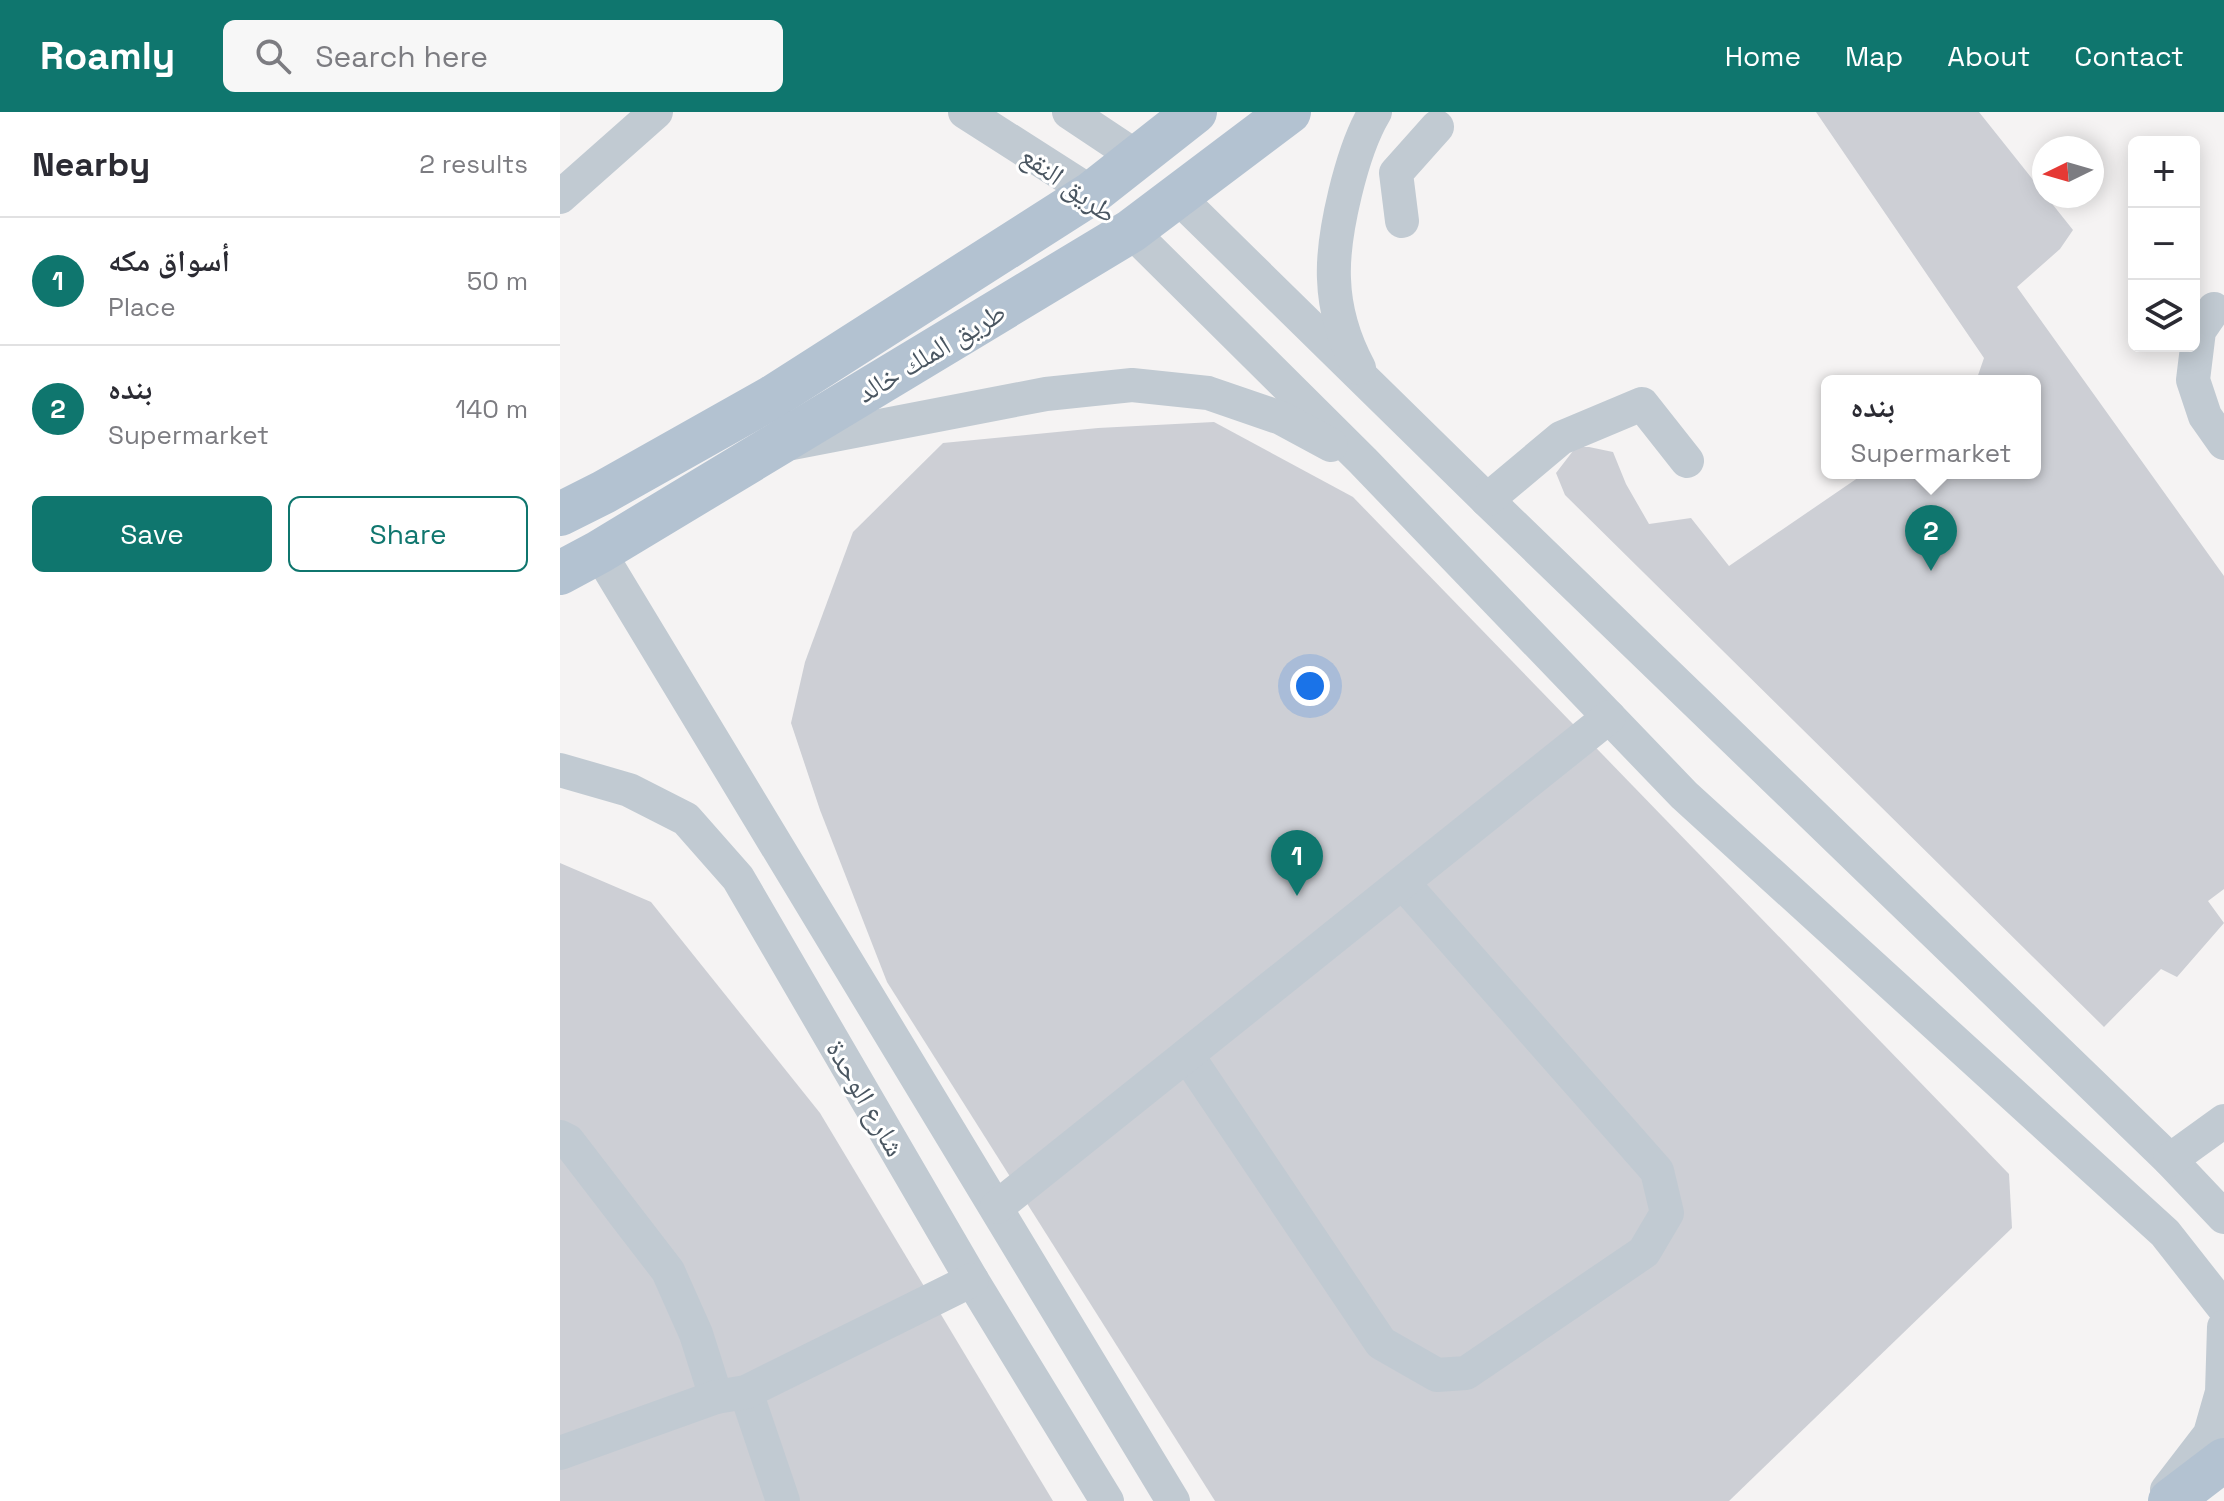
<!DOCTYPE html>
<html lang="en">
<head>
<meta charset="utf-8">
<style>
  :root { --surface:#fff; --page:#f7f7f7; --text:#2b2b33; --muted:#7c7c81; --line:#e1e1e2; --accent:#0f766e }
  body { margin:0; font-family:"Space Grotesk","Noto Naskh Arabic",sans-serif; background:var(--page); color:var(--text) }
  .controls { position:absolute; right:24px; top:24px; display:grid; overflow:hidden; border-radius:12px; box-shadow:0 4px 20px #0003 }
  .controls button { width:72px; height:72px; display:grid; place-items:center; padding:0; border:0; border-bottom:2px solid var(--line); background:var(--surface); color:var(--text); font:40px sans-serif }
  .compass { position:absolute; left:1472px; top:24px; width:72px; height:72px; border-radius:50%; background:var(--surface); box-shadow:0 4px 20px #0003; rotate:265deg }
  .you { position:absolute; left:750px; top:574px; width:28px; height:28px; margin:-20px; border:6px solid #fff; border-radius:50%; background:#1a73e8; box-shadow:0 0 0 12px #1a73e833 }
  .badge { display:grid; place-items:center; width:52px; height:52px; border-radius:50%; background:var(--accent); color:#fff; font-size:26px; font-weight:700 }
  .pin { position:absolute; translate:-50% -66px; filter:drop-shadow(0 2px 4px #0008) }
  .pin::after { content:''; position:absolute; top:42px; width:28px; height:24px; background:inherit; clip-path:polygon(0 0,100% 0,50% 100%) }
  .popup { position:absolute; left:1261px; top:263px; width:220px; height:104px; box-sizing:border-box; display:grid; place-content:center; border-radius:12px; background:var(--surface); filter:drop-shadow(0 2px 6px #0005); font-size:26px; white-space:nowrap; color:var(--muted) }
  .popup b { font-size:30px; color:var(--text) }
  .popup::after { content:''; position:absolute; left:50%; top:100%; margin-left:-16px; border:16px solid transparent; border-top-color:var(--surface) }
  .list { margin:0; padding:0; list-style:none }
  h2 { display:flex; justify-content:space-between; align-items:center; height:104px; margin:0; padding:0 32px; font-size:34px }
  h2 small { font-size:26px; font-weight:400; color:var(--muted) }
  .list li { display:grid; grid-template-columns:52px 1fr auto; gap:24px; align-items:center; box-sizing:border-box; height:128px; padding:0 32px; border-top:2px solid var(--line) }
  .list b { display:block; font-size:30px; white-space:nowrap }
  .list p { margin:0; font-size:26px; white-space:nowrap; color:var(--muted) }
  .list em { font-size:26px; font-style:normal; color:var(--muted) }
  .actions { display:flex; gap:16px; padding:24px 32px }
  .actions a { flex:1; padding:18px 0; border:2px solid var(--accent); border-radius:12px; text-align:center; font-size:28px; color:var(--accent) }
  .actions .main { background:var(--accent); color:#fff }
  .icon { flex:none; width:44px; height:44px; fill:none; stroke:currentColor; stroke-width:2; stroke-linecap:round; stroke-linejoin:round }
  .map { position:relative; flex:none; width:1664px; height:1389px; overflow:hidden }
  header { display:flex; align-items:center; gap:48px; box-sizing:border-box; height:112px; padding:0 40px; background:var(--accent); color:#fff }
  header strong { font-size:38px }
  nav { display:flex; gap:44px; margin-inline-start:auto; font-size:28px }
  .search { width:560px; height:72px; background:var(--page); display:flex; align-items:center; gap:20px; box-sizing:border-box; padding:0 28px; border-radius:12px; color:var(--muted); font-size:30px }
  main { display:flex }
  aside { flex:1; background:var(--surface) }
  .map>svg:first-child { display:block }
</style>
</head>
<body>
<header>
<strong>Roamly</strong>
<div class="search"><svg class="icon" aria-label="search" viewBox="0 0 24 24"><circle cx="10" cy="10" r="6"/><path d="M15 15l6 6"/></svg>Search here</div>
<nav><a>Home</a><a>Map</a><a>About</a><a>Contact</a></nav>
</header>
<main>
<aside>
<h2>Nearby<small>2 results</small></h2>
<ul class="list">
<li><span class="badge">1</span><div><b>أسواق مكه</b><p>Place</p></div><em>50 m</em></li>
<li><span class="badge">2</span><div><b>بنده</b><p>Supermarket</p></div><em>140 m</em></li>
</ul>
<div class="actions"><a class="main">Save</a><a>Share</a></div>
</aside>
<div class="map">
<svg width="1664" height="1389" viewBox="0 0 1664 1389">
  <rect width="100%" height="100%" fill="#f5f3f3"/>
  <g fill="#cdcfd5">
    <polygon points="1256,0 1419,0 1513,118 1500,137 1457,175 1664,464 1664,777 1648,789 1664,811 1617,865 1601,857 1544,915 1005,383 996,361 1016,335 1029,335 1053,340 1066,372 1089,412 1131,406 1169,454 1305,361 1475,361 1475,269 1416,269 1424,246"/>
    <polygon points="654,310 793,385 1449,1062 1452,1116 1169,1389 655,1389 327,870 260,698 231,611 245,550 293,420 383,331 538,316"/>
    <polygon points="0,751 91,790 260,1001 493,1389 0,1389"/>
  </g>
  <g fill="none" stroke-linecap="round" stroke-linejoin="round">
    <g stroke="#c1cad2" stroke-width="34">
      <polyline points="405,0 532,81"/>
      <polyline points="509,0 578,46"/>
      <polyline points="616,83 927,388 1610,1048 1664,1105"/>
      <polyline points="0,85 96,0"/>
      <polyline points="842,109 836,61 877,15"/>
      <polyline points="571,119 803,349 1124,683 1605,1121 1664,1196"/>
      <polyline points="1654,197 1639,219 1633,268 1645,304 1664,331"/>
      <path d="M 799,256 C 784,228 775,198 774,167 C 772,123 792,38 815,0"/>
      <polyline points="232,331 486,282 572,273 648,281 721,306 771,333"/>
      <polyline points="927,388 1001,326 1082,292 1127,349"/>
      <polyline points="39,440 613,1389"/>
      <polyline points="0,658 69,678 126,707 178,766 412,1168 547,1389"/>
      <polyline points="627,943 821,1231 877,1263 906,1261 1084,1140 1107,1101 1097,1059 843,771"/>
      <polyline points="0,1025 8,1029 108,1159 136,1222 156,1285"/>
      <polyline points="1610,1048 1664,1009"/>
      <polyline points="437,1095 1049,605"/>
      <polyline points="186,1280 223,1389"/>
      <polyline points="0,1341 156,1285 186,1280 412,1168"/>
      <polyline points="1607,1378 1650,1322 1662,1280 1664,1215"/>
    </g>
    <g stroke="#b3c2d1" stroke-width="44">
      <polyline points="0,402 44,380 211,286 532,81 635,0"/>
      <polyline points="0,461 39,440 571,119 729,0"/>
      <polyline points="1610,1389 1664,1348"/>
    </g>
  </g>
  <g text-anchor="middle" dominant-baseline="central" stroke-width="6" stroke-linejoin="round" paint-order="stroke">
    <g font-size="28" fill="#4a5661" stroke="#fff">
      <text transform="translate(509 72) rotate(36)">طريق النقع</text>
      <text transform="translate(371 240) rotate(-31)">طريق الملك خالد</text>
      <text transform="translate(306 986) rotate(60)">شارع الوحدة</text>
    </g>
  </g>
</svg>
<div class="controls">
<button>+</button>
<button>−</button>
<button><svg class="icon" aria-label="layers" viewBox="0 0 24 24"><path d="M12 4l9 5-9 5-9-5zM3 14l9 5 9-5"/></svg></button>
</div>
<svg class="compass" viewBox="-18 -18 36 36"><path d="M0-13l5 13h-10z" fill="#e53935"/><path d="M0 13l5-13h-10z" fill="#7c7c81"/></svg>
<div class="you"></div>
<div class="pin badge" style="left:737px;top:784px">1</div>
<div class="pin badge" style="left:1371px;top:459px">2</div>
<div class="popup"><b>بنده</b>Supermarket</div>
</div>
</main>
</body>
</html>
